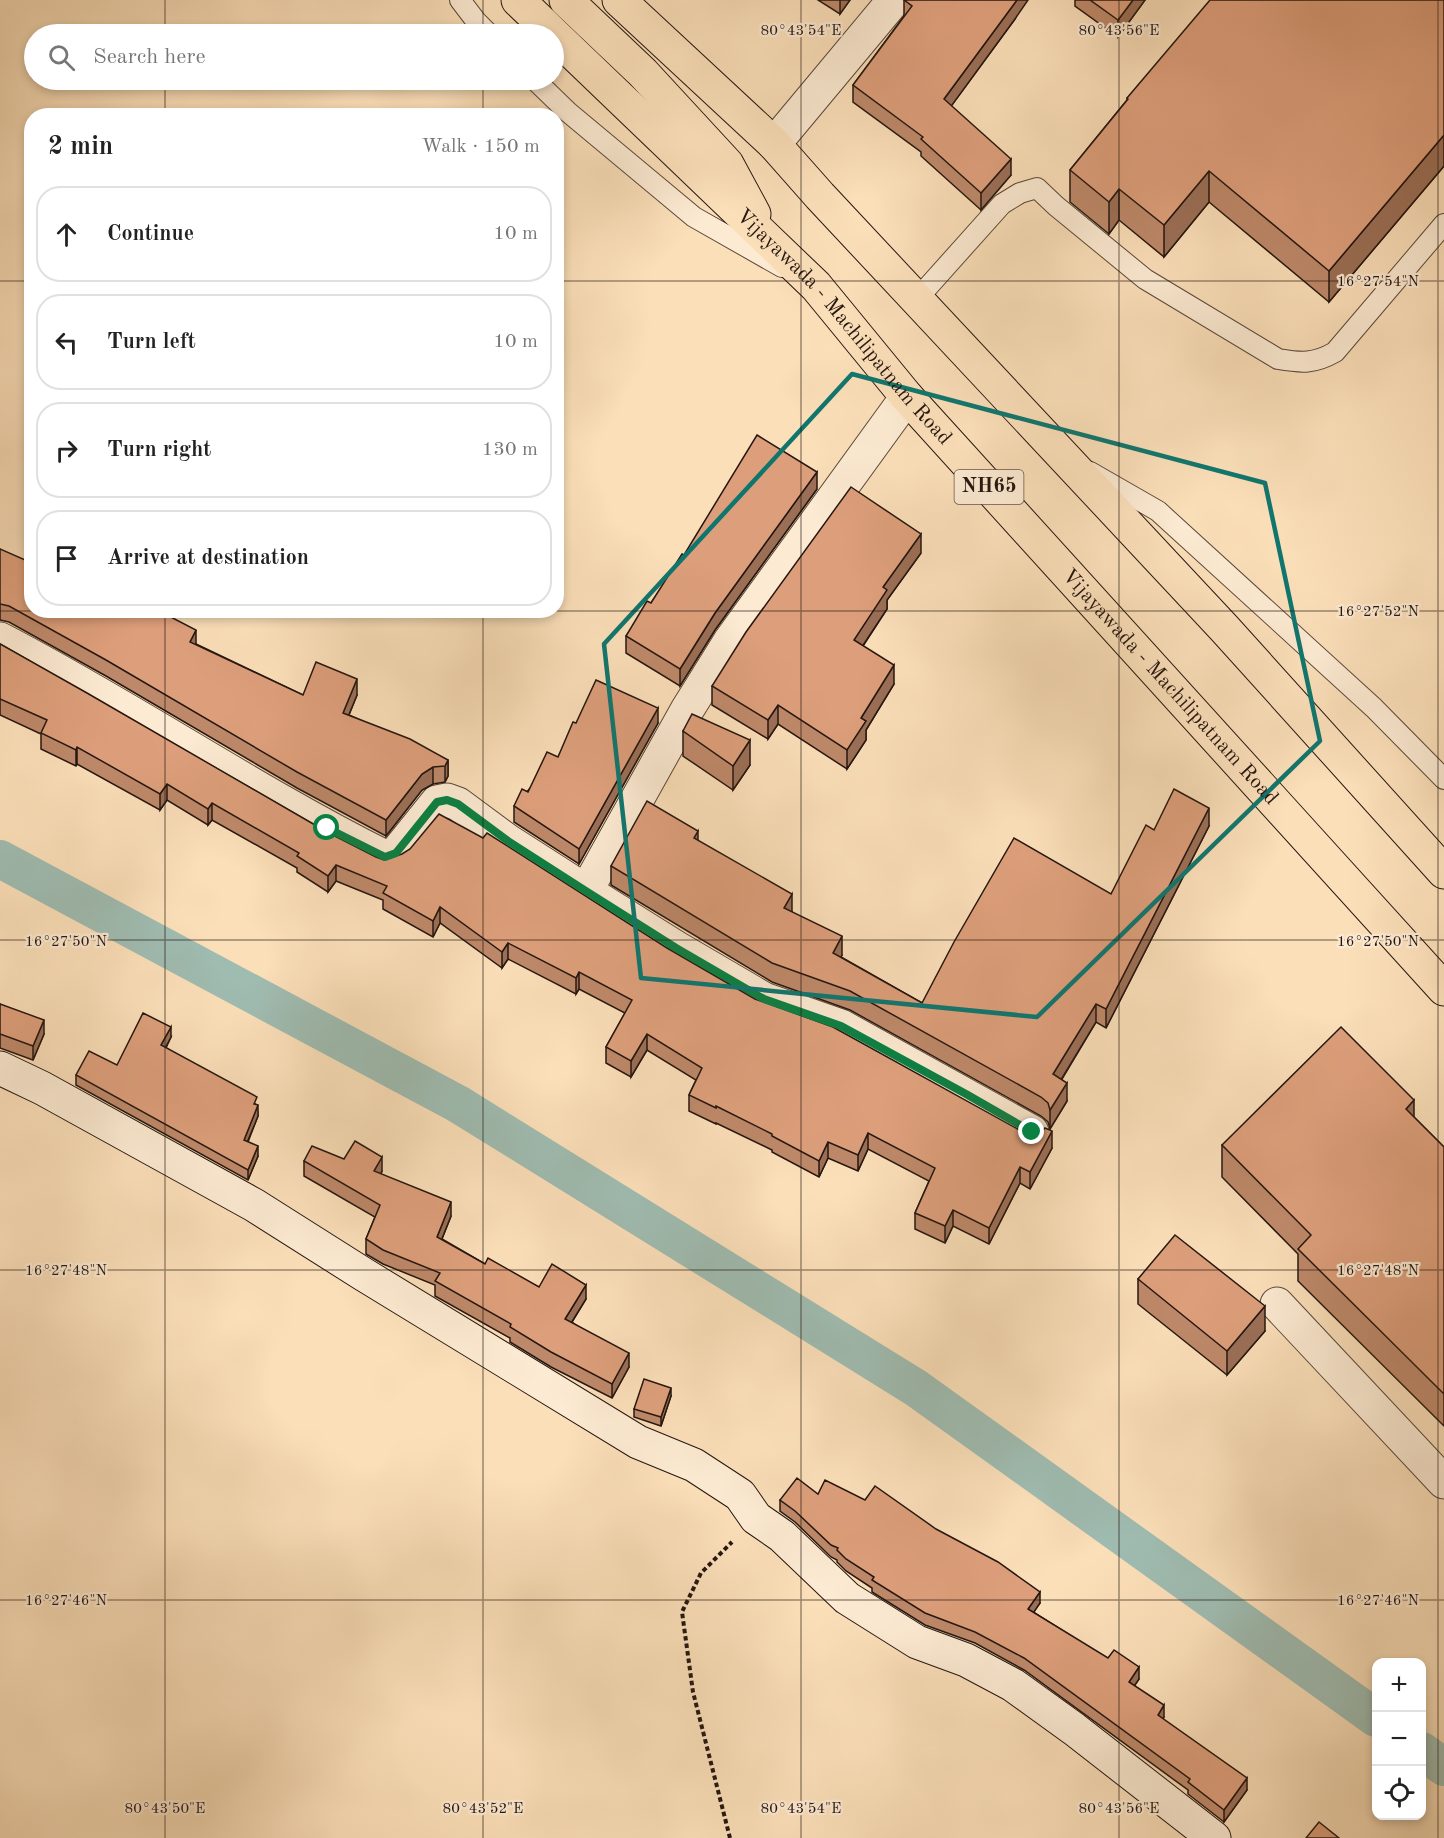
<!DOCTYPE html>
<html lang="en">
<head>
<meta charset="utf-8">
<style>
  :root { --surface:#fff; --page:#f2f2f2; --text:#222; --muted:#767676; --line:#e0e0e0 }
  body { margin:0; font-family:"Old Standard TT",serif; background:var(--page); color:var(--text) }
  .controls { position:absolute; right:18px; bottom:18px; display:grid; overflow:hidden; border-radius:12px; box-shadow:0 3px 9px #0003 }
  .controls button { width:54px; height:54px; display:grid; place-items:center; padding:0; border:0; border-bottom:2px solid var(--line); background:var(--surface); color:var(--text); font:30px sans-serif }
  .stop { position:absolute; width:18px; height:18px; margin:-14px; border:4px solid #0b8043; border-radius:50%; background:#fff }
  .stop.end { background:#0b8043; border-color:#fff; box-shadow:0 2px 6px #0008 }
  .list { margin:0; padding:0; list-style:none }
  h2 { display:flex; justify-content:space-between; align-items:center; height:78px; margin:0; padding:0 24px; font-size:26px }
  h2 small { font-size:20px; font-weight:400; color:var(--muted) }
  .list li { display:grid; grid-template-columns:39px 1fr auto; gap:18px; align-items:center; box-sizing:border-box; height:96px; margin:0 12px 12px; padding:0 12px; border:2px solid var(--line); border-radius:24px }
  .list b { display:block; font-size:22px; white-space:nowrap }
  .list em { font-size:20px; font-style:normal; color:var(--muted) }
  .icon { flex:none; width:33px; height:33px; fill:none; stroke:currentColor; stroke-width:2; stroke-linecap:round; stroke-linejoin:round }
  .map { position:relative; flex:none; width:1444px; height:1838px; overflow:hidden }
  .search { position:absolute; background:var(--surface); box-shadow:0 3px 9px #0003; left:24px; top:24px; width:540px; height:66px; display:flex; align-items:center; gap:15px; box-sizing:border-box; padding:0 21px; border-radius:33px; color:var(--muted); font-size:22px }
  .panel { position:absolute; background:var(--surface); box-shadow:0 3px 9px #0003; left:24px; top:108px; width:540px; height:510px; border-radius:24px }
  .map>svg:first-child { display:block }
</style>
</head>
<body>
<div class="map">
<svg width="1444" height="1838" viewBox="0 0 1444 1838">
  <rect width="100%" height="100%" fill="#fbdfb9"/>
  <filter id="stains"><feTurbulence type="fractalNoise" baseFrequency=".00333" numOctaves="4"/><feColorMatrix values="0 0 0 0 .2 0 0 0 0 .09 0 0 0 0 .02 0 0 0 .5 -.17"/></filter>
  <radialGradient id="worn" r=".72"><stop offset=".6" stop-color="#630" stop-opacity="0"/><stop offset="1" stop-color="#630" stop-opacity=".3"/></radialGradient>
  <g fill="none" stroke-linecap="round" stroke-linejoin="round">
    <g stroke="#9fbcb1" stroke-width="38">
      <polyline points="0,859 458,1104 916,1388 1376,1718"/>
      <polyline points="1422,1751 1444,1767"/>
    </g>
    <defs>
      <g id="lane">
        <polyline points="460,0 476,21 489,34"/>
        <polyline points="535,80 568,112 694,217 782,267"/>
        <path d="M 917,299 L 1002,204 L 1020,193 L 1037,188 L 1056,206 L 1145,279 L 1278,359 C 1302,363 1314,364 1335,352 L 1444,224"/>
        <polyline points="1090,472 1158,511 1374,708 1444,779"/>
      </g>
      <g id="street">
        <polyline points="774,144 894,0"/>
        <path d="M 0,639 C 131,707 253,791 385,857 L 396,853 L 437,802 L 447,800 L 458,804 L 508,841 L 586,891 L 687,710 L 730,641 L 907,397"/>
        <polyline points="586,891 677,948 764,999 841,1026 1032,1132"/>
        <polyline points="1277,1304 1444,1482"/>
      </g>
      <polyline id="secondary" points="0,1068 42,1088 254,1205 363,1274 638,1442 694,1465 740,1495 756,1518 782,1536 847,1598 917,1642 966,1660 1013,1685 1074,1729 1214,1838"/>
      <g id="highway">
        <path id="s1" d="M 518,0 L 816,286 L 907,397 L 1444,989"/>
        <polyline points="566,0 643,73 727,164 754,214"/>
        <polyline points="619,0 774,144 820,196 1224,628 1444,872"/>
      </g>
    </defs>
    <use href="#lane" stroke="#5a483a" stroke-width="22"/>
    <use href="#street" stroke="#5a483a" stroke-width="35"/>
    <use href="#secondary" stroke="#251610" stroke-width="35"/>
    <use href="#highway" stroke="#251610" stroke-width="35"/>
    <polyline stroke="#251610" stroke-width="4" stroke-dasharray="4.5 3" stroke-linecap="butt" points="730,1838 693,1692 682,1612 701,1573 732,1542"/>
    <use href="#lane" stroke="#fcead2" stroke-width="20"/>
    <use href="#street" stroke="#fcead2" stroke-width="33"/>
    <use href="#secondary" stroke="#fcead2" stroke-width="33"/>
    <use href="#highway" stroke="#fbdfb9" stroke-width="33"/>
  </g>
  <g fill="#be896a" stroke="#251610" stroke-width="1.5">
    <polygon points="818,0 850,0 840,14"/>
    <polygon points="904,0 1015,19 951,106 1011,175 981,210 921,156 921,152 853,102 853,85 904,16"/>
    <polygon points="1075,0 1145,0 1118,37 1075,6"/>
    <polygon points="1444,0 1444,166 1329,302 1209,202 1164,257 1119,220 1109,234 1070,202 1070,170 1127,100 1127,98"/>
    <polygon points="817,489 715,630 680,686 626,653 626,636 651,603 684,555"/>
    <polygon points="0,549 32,610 171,610 168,616 196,644 303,695 357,695 349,715 448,760 448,776 445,782 433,784 422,790 386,836 297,788 106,676 9,622 0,620"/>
    <polygon points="921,553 887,600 887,609 863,646 894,684 866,730 866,740 847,769 778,724 768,739 712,705 712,686"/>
    <polygon points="0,644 327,832 376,857 667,948 755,999 1023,1132 1052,1148 1030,1189 1020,1183 989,1244 953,1226 945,1243 915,1229 915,1213 929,1181 868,1149 858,1171 828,1158 819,1177 772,1152 772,1150 716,1123 716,1124 689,1111 689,1095 696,1080 647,1050 631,1077 606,1063 606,1047 625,1013 579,989 576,994 508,959 502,968 440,923 433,937 383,909 383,900 336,881 328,892 297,872 297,868 212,820 208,825 167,800 160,810 77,764 76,766 41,749 41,734 0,715"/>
    <polygon points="576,723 658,723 579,864 514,822 514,806 558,757"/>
    <polygon points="683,731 750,765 733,790 683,756"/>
    <polygon points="1209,826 1106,1028 1096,1022 1062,1079 1067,1101 1050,1129 1048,1122 1041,1116 850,1010 772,982 611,885 611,866 698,841 792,912 842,955 841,957 922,1003 1111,894 1154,830"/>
    <polygon points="0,1004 44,1034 33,1060 0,1048"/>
    <polygon points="171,1037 166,1048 257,1105 258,1116 248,1142 258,1156 248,1180 76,1085 76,1075 117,1065"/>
    <polygon points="1414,1117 1444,1147 1444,1426 1298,1281 1298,1254 1222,1177 1222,1145"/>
    <polygon points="344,1159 382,1171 381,1174 451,1216 442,1239 485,1264 539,1287 586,1299 572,1322 629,1367 612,1398 551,1367 510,1342 510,1338 435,1296 435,1285 383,1264 366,1254 366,1239 375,1217 304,1176 304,1161"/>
    <polygon points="1138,1279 1265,1331 1227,1375 1138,1304"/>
    <polygon points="671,1396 661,1426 634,1417 634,1409"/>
    <polygon points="818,1494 1040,1603 1033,1612 1139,1679 1134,1686 1164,1717 1163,1719 1247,1790 1224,1822 1188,1794 1188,1790 1024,1670 975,1643 925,1625 872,1592 872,1588 846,1571 837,1562 837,1560 831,1557 795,1522 780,1511 780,1500"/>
  </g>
  <g fill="#9b6f56" stroke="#251610" stroke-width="1.5">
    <polygon points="840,0 850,0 840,14"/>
    <polygon points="1017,0 1028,0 1015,19 944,116 944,99"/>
    <polygon points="1133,0 1145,0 1118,37 1118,20"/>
    <polygon points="1444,135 1444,166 1329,302 1329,271"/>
    <polygon points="1011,159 1011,175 981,210 981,193"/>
    <polygon points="1209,171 1209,202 1164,257 1164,225"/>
    <polygon points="1119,189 1119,220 1109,234 1109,202"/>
    <polygon points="817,472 817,489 715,630 680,686 680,669 715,613"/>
    <polygon points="921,534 921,553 887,600 887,609 854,659 854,640 883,587"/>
    <polygon points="162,610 171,610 161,628 161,612"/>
    <polygon points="196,630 196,647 190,642"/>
    <polygon points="894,665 894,684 866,730 866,740 847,769 847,750 861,718"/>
    <polygon points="357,679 357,695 343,729 343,713"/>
    <polygon points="778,705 778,724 768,739 768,720"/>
    <polygon points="658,708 658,723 579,864 579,849"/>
    <polygon points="750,740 750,765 733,790 733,766"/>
    <polygon points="77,747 77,764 76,766 76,750"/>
    <polygon points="448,760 448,776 445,782 445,766"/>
    <polygon points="433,767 433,784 422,790 386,836 386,820 422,774"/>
    <polygon points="167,784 167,800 160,810 160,794"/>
    <polygon points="212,803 212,820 208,825 208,809"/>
    <polygon points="1209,808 1209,826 1106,1028 1106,1009"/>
    <polygon points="698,831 698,850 694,838"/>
    <polygon points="336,865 336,881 328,892 328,876"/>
    <polygon points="792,894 792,913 784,908"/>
    <polygon points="440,907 440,923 433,937 433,921"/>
    <polygon points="842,936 842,955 833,972 833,953"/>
    <polygon points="508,943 508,959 502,968 502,952"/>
    <polygon points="579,972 579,989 576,994 576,978"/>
    <polygon points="1096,1004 1096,1022 1053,1093 1053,1074"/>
    <polygon points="44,1020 44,1034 33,1060 33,1046"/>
    <polygon points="171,1027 171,1037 161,1056 161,1045"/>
    <polygon points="647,1034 647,1050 631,1077 631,1061"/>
    <polygon points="1067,1083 1067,1101 1050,1129 1050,1110"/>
    <polygon points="1414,1100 1414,1132 1406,1109"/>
    <polygon points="258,1105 258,1116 244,1150 244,1140"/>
    <polygon points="1052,1131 1052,1148 1030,1189 1030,1172"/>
    <polygon points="868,1133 868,1149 858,1171 858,1155"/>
    <polygon points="828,1142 828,1158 819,1177 819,1161"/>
    <polygon points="258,1146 258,1156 248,1180 248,1170"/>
    <polygon points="382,1157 382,1171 374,1185 374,1171"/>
    <polygon points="1020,1167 1020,1183 989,1244 989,1228"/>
    <polygon points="451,1202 451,1216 437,1251 437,1237"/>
    <polygon points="953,1210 953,1226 945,1243 945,1226"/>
    <polygon points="586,1285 586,1299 565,1333 565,1319"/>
    <polygon points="1265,1306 1265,1331 1227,1375 1227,1351"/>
    <polygon points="629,1353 629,1367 612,1398 612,1384"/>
    <polygon points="671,1388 671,1396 661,1426 661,1417"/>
    <polygon points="1040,1592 1040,1603 1028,1621 1028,1609"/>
    <polygon points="1139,1667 1139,1679 1129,1694 1129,1682"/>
    <polygon points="1164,1705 1164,1717 1158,1727 1158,1715"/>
    <polygon points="1247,1778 1247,1790 1224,1822 1224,1810"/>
  </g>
  <g fill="#dd9f7b" stroke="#251610" stroke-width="1.5">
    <polygon points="904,0 1017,0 944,99 1011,159 981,193 921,139 923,137 853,85 912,6"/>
    <polygon points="1090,0 1133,0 1118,20"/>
    <polygon points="1210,0 1444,0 1444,135 1329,271 1209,171 1164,225 1119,189 1109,202 1070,170 1128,99 1127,98"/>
    <polygon points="757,435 817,472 715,613 680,669 626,636 647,601 651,603 682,554 684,555"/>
    <polygon points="851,487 921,534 883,587 887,590 854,640 894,665 861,718 866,721 847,750 778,705 768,720 712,686 746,632"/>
    <polygon points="0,549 32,563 32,610 162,610 161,612 196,630 190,642 303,695 316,662 357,679 343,713 410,739 448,760 445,766 433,767 422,774 386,820 297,772 106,660 9,606 0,604"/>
    <polygon points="0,644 87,693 327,832 376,857 384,860 402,854 410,849 439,814 483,838 487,833 667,948 755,999 833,1027 1023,1132 1033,1135 1041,1132 1045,1128 1052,1131 1030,1172 1020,1167 989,1228 953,1210 945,1226 915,1213 935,1168 868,1133 858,1155 828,1142 819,1161 772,1136 772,1134 716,1106 716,1108 689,1095 702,1068 647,1034 631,1061 606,1047 632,1000 579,972 576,978 508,943 502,952 440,907 433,921 383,893 387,886 336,865 328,876 297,856 299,853 212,803 208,809 167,784 160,794 77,747 76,750 41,733 47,720 0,699"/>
    <polygon points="596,680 658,708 579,849 514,806 522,789 528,792 547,752 558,757 573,722 576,723"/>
    <polygon points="692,714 750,740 733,766 683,731"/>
    <polygon points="1174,789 1209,808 1106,1009 1096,1004 1053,1074 1067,1083 1050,1110 1048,1103 1041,1097 850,991 772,963 611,866 647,801 698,831 694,838 792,894 784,908 842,936 833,953 922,1003 954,942 1014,838 1111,894 1146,825 1154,830"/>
    <polygon points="0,1004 44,1020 33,1046 0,1034"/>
    <polygon points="143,1013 171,1027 161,1045 257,1097 254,1104 258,1105 244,1140 258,1146 248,1170 76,1075 89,1051 117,1065"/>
    <polygon points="1341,1027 1414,1100 1406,1109 1444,1147 1444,1394 1298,1249 1311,1235 1222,1145"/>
    <polygon points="355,1141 382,1157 374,1171 451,1202 437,1237 485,1264 488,1258 539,1287 552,1264 586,1285 565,1319 629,1353 612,1384 551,1352 510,1327 511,1324 435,1281 440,1273 383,1250 366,1239 380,1205 304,1161 312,1146 344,1159"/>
    <polygon points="1175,1235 1265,1306 1227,1351 1138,1279"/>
    <polygon points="644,1379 671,1388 661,1417 634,1409"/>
    <polygon points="797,1478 818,1494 825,1480 865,1500 875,1486 936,1529 998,1562 1040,1592 1028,1609 1108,1658 1114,1650 1139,1667 1129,1682 1164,1705 1158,1715 1247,1778 1224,1810 1188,1782 1190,1779 1024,1658 975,1632 925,1613 872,1580 874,1577 846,1559 837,1550 838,1548 831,1545 795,1511 780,1500"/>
    <polygon points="1319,1822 1339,1838 1306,1838"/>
  </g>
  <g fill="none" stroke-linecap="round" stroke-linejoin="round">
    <polyline stroke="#0b8043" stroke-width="8" points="327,828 385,857 396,853 437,802 447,800 458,804 508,841 586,891 676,948 764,999 841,1026 966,1094 1032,1132"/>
  </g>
  <path fill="none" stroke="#0f766e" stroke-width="4.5" stroke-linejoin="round" d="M 852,374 L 1265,483 L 1320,741 L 1037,1017 L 641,978 L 604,644 Z"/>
  <path fill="none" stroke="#251610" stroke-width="1.5" stroke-opacity="0.45" d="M 165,0 L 165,34M 483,0 L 483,34M 801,0 L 801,1838M 1119,0 L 1119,1838M 1438,0 L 1438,1838M 165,80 L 165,116M 483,80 L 483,116M 0,281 L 32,281M 556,281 L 1444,281M 165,610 L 165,1838M 483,610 L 483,1838M 0,611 L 1444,611M 0,940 L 1444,940M 0,1270 L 1444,1270M 0,1600 L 1444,1600"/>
  <g text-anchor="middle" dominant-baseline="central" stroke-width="4.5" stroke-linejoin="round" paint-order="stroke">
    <rect fill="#fcead2" stroke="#66564a" stroke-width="1.5" x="954.5" y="470" width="69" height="34" rx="4.5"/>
    <g font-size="20" font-weight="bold" fill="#251610">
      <text x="989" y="487">NH65</text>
    </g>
    <g font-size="21" fill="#251610" stroke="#fcead2">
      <text stroke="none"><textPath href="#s1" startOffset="462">Vijayawada - Machilipatnam Road</textPath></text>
      <text stroke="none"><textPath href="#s1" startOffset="948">Vijayawada - Machilipatnam Road</textPath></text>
    </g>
  </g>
  <g font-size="15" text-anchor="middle" fill="#251610" stroke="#fcead2" stroke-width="4.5" stroke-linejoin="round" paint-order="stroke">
    <text x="801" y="35">80°43'54"E</text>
    <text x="1119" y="35">80°43'56"E</text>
    <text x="1378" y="286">16°27'54"N</text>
    <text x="1378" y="616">16°27'52"N</text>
    <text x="66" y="946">16°27'50"N</text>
    <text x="1378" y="946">16°27'50"N</text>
    <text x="66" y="1275">16°27'48"N</text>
    <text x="1378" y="1275">16°27'48"N</text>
    <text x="66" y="1605">16°27'46"N</text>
    <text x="1378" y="1605">16°27'46"N</text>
    <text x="165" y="1813">80°43'50"E</text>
    <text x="483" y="1813">80°43'52"E</text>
    <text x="801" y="1813">80°43'54"E</text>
    <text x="1119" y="1813">80°43'56"E</text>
  </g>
  <rect width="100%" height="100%" filter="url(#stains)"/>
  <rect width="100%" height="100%" fill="url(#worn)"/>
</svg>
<div class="controls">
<button>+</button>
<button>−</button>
<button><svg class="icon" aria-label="locate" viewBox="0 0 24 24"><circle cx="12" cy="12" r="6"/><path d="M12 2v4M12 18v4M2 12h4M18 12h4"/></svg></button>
</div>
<div class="stop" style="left:327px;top:828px"></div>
<div class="stop end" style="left:1032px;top:1132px"></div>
<div class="search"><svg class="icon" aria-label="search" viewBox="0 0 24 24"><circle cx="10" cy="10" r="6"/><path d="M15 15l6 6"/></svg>Search here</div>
<section class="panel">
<h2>2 min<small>Walk · 150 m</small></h2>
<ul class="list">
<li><svg class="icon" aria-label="ahead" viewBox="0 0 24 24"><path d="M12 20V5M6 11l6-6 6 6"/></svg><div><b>Continue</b></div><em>10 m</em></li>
<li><svg class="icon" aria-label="left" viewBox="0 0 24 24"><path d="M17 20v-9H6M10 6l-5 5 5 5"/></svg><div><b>Turn left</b></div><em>10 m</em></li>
<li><svg class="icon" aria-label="right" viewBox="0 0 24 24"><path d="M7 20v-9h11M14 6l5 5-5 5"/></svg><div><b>Turn right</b></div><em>130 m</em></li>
<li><svg class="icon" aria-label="arrive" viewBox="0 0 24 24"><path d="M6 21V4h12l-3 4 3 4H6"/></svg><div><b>Arrive at destination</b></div></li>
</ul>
</section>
</div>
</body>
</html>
